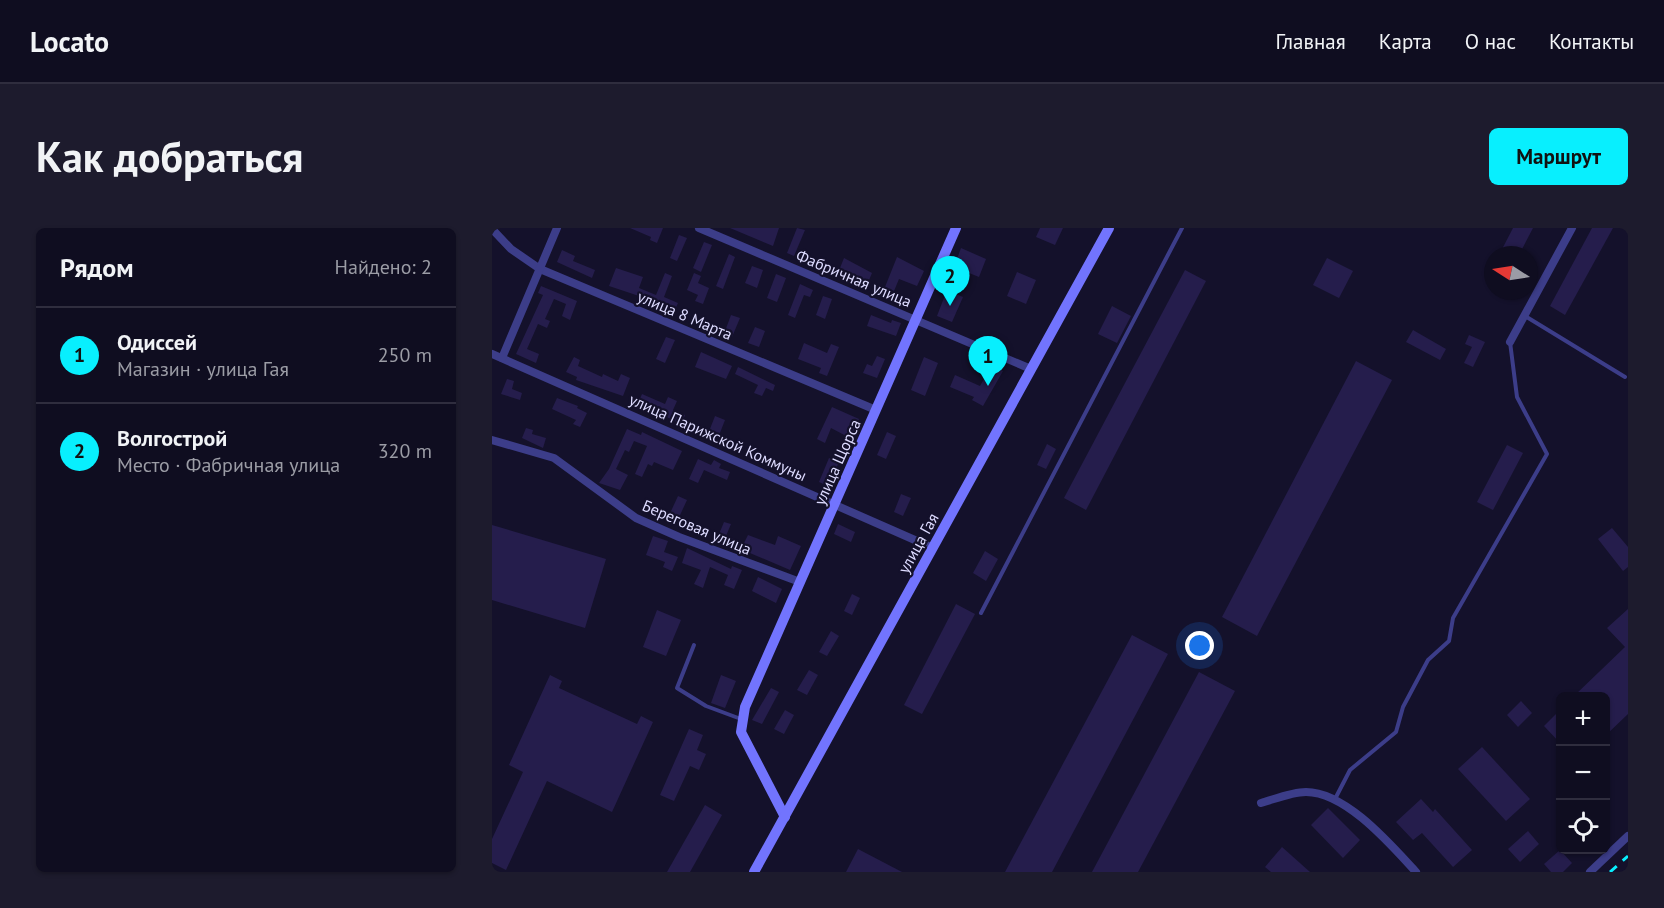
<!DOCTYPE html>
<html lang="ru">
<head>
<meta charset="utf-8">
<style>
  :root { --surface:#0f0d20; --page:#1d1b2d; --text:#f1f3f6; --muted:#9b9ca5; --line:#2f2d3e; --accent:#08effe }
  body { margin:0; font-family:"PT Sans",sans-serif; background:var(--page); color:var(--text) }
  .controls { position:absolute; right:18px; bottom:18px; display:grid; overflow:hidden; border-radius:9px; box-shadow:0 2px 4px #0004 }
  .controls button { width:54px; height:54px; display:grid; place-items:center; padding:0; border:0; border-bottom:2px solid var(--line); background:var(--surface); color:var(--text); font:30px sans-serif }
  .compass { position:absolute; left:992px; top:18px; width:54px; height:54px; border-radius:50%; background:var(--surface); box-shadow:0 2px 4px #0004; rotate:282deg }
  .you { position:absolute; left:708px; top:418px; width:21px; height:21px; margin:-15px; border:4px solid #fff; border-radius:50%; background:#1a73e8; box-shadow:0 0 0 9px #1a73e833 }
  .badge { display:grid; place-items:center; width:39px; height:39px; border-radius:50%; background:var(--accent); color:#111; font-size:20px; font-weight:700 }
  .pin { position:absolute; translate:-50% -50px; filter:drop-shadow(0 2px 3px #0008) }
  .pin::after { content:''; position:absolute; top:32px; width:21px; height:18px; background:inherit; clip-path:polygon(0 0,100% 0,50% 100%) }
  .list { margin:0; padding:0; list-style:none }
  h2 { display:flex; justify-content:space-between; align-items:center; height:78px; margin:0; padding:0 24px; font-size:26px }
  h2 small { font-size:20px; font-weight:400; color:var(--muted) }
  .list li { display:grid; grid-template-columns:39px 1fr auto; gap:18px; align-items:center; box-sizing:border-box; height:96px; padding:0 24px; border-top:2px solid var(--line) }
  .list b { display:block; font-size:22px; white-space:nowrap }
  .list p { margin:0; font-size:20px; white-space:nowrap; color:var(--muted) }
  .list em { font-size:20px; font-style:normal; color:var(--muted) }
  .icon { flex:none; width:33px; height:33px; fill:none; stroke:currentColor; stroke-width:2; stroke-linecap:round; stroke-linejoin:round }
  .map { position:relative; flex:none; width:1136px; height:644px; overflow:hidden; border-radius:9px }
  header { display:flex; align-items:center; gap:36px; box-sizing:border-box; height:84px; padding:0 30px; background:var(--surface); border-bottom:2px solid var(--line) }
  header strong { font-size:28px }
  nav { display:flex; gap:33px; margin-inline-start:auto; font-size:21px }
  .intro { display:flex; align-items:center; justify-content:space-between; box-sizing:border-box; height:144px; padding:0 36px }
  h1 { margin:0; font-size:42px }
  .button { padding:15px 27px; border-radius:9px; background:var(--accent); color:#111; font-size:21px; font-weight:700 }
  main { display:flex; gap:36px; padding:0 36px }
  aside { flex:1; background:var(--surface); border-radius:9px; box-shadow:0 2px 4px #0004 }
  .map>svg:first-child { display:block }
</style>
</head>
<body>
<header>
<strong>Locato</strong>
<nav><a>Главная</a><a>Карта</a><a>О нас</a><a>Контакты</a></nav>
</header>
<div class="intro"><h1>Как добраться</h1><a class="button">Маршрут</a></div>
<main>
<aside>
<h2>Рядом<small>Найдено: 2</small></h2>
<ul class="list">
<li><span class="badge">1</span><div><b>Одиссей</b><p>Магазин · улица Гая</p></div><em>250 m</em></li>
<li><span class="badge">2</span><div><b>Волгострой</b><p>Место · Фабричная улица</p></div><em>320 m</em></li>
</ul>
</aside>
<div class="map">
<svg width="1136" height="644" viewBox="0 0 1136 644">
  <rect width="100%" height="100%" fill="#14112b"/>
  <g fill="#251d4c">
    <polygon points="138,0 171,0 165,15 158,12 159,9"/>
    <polygon points="238,0 287,0 281,18"/>
    <polygon points="305,0 313,2 302,28 295,25"/>
    <polygon points="548,0 571,0 563,17 544,9"/>
    <polygon points="1021,0 1041,0 1027,27 1007,27"/>
    <polygon points="1100,0 1121,0 1073,87 1058,78"/>
    <polygon points="187,7 195,10 185,33 178,30"/>
    <polygon points="212,14 220,17 209,44 201,40"/>
    <polygon points="469,20 494,31 487,49 462,39"/>
    <polygon points="70,22 83,28 81,33 103,42 100,50 65,34"/>
    <polygon points="237,26 243,29 231,61 224,58"/>
    <polygon points="405,29 432,43 425,58 407,51 402,63 393,59"/>
    <polygon points="352,30 380,45 375,57 346,45"/>
    <polygon points="835,30 861,43 847,70 821,57"/>
    <polygon points="260,38 271,42 265,60 253,55"/>
    <polygon points="124,40 151,49 147,60 164,67 173,45 180,48 172,69 186,75 181,86 162,73 117,58"/>
    <polygon points="693,42 714,53 594,282 572,270"/>
    <polygon points="525,44 544,52 534,76 515,68"/>
    <polygon points="202,45 209,48 206,55 217,60 211,76 203,73 206,67 195,62"/>
    <polygon points="284,46 294,50 285,74 275,70"/>
    <polygon points="308,56 321,62 318,69 312,67 303,90 296,87"/>
    <polygon points="49,58 85,73 78,92 70,88 74,76 62,71 53,91 58,93 55,100 46,96 35,121 47,126 44,135 24,126 51,67 46,65"/>
    <polygon points="455,62 471,69 460,94 445,88"/>
    <polygon points="331,68 340,71 333,91 324,87"/>
    <polygon points="620,78 639,88 625,115 606,106"/>
    <polygon points="239,87 248,90 240,109 232,106"/>
    <polygon points="379,87 399,95 400,92 409,95 404,108 375,98"/>
    <polygon points="263,99 273,103 267,119 256,115"/>
    <polygon points="921,102 954,121 948,132 914,114"/>
    <polygon points="977,107 993,114 981,139 972,135 980,119 973,116"/>
    <polygon points="174,109 183,112 173,135 164,131"/>
    <polygon points="312,115 335,125 339,116 347,119 335,148 327,145 329,140 306,131"/>
    <polygon points="209,124 240,138 234,151 203,139"/>
    <polygon points="385,128 393,131 385,150 371,145 375,136 380,138"/>
    <polygon points="82,129 88,132 86,138 110,149 111,146 126,153 129,146 138,150 131,168 84,152 85,149 74,144"/>
    <polygon points="432,129 446,135 433,168 419,162"/>
    <polygon points="864,133 900,152 765,408 730,389"/>
    <polygon points="500,137 511,143 491,178 480,172 482,169 458,159 463,147 488,158"/>
    <polygon points="246,139 283,157 281,163 274,160 270,168 262,165 266,157 243,146"/>
    <polygon points="15,151 22,153 20,161 30,165 28,172 9,166"/>
    <polygon points="150,166 173,176 176,169 185,173 181,182 193,187 189,197 168,185 166,190 144,180"/>
    <polygon points="65,170 86,178 85,180 95,185 88,199 81,196 84,192 60,181"/>
    <polygon points="340,179 367,191 358,210 339,200 333,215 325,211"/>
    <polygon points="223,188 233,192 226,210 216,206"/>
    <polygon points="34,200 41,202 40,206 54,210 51,220 30,210"/>
    <polygon points="135,201 149,207 150,204 190,223 181,242 162,234 160,238 156,236 150,249 143,246 155,218 142,213 137,224 133,222 124,241 136,247 128,262 107,255 117,241"/>
    <polygon points="395,204 404,208 394,231 385,227"/>
    <polygon points="555,216 564,221 554,241 545,237"/>
    <polygon points="1015,217 1031,225 1001,282 985,274"/>
    <polygon points="337,230 347,234 336,258 327,254"/>
    <polygon points="206,231 219,237 222,232 229,236 227,240 238,244 235,252 212,242 206,255 197,251"/>
    <polygon points="409,266 419,270 411,288 402,284"/>
    <polygon points="186,268 195,272 183,298 174,294"/>
    <polygon points="232,294 239,296 234,308 252,315 256,307 283,317 286,308 309,318 298,342 225,311"/>
    <polygon points="346,296 363,304 359,314 342,306"/>
    <polygon points="0,297 114,331 93,400 0,372"/>
    <polygon points="1120,300 1136,319 1136,339 1131,343 1106,311"/>
    <polygon points="161,308 176,313 172,324 186,329 180,343 171,339 173,334 154,327"/>
    <polygon points="195,320 239,341 240,338 250,342 242,361 232,357 236,347 218,339 211,360 202,356 209,342 190,335"/>
    <polygon points="493,323 506,331 494,353 481,345"/>
    <polygon points="266,349 290,361 284,375 260,363"/>
    <polygon points="360,366 368,370 360,387 352,383"/>
    <polygon points="464,376 483,386 430,486 412,477"/>
    <polygon points="1136,381 1136,486 1113,508 1113,468 1082,468 1133,419 1115,400"/>
    <polygon points="165,382 189,392 174,428 151,419"/>
    <polygon points="339,403 347,408 335,428 327,424"/>
    <polygon points="640,407 676,426 560,644 513,644"/>
    <polygon points="317,442 326,447 315,467 305,462"/>
    <polygon points="707,444 743,463 646,644 600,644"/>
    <polygon points="58,447 70,453 67,460 145,496 149,488 161,494 120,584 55,553 14,642 0,635 0,611 31,544 17,537"/>
    <polygon points="229,447 244,453 233,480 219,475"/>
    <polygon points="279,460 287,464 270,496 260,492"/>
    <polygon points="1029,473 1040,485 1026,499 1015,487"/>
    <polygon points="293,482 302,487 292,506 282,501"/>
    <polygon points="1068,482 1068,515 1052,498"/>
    <polygon points="197,501 211,507 205,522 214,526 207,542 198,538 182,573 168,567"/>
    <polygon points="990,519 1038,571 1014,593 966,541"/>
    <polygon points="929,571 941,584 943,581 980,622 961,639 930,605 921,612 904,594"/>
    <polygon points="213,577 230,587 198,644 175,644"/>
    <polygon points="836,580 868,612 851,630 819,597"/>
    <polygon points="1036,603 1047,616 1028,634 1016,621"/>
    <polygon points="790,619 818,644 779,644 773,639"/>
    <polygon points="366,621 410,644 354,644"/>
    <polygon points="1068,622 1080,635 1071,644 1059,644 1052,636"/>
  </g>
  <g fill="none" stroke-linecap="round" stroke-linejoin="round">
    <g stroke="#3c3d89" stroke-width="4">
      <polyline points="1033,88 1133,149"/>
      <polyline points="489,385 690,0"/>
      <polyline points="202,417 185,460 214,478 249,491"/>
      <polyline points="843,571 858,542 904,504 911,479 936,432 957,413 961,390 1055,226 1025,169 1018,114"/>
    </g>
    <g stroke="#3c3d89" stroke-width="8">
      <polyline points="207,0 539,141"/>
      <polyline points="0,1 19,21 48,41 384,182"/>
      <polyline points="1018,114 1080,0"/>
      <polyline points="0,126 441,320"/>
      <polyline points="10,130 65,0"/>
      <polyline points="0,212 62,230 144,290 187,309 308,354"/>
      <path d="M 769,575 C 783,571 800,564 814,564 C 854,564 899,617 924,644"/>
      <polyline points="1098,644 1136,608"/>
    </g>
    <g stroke="#7274fe" stroke-width="10">
      <polyline points="293,589 249,504 253,479 464,0"/>
      <polyline points="262,644 617,0"/>
    </g>
    <polyline stroke="#08effe" stroke-width="3" stroke-dasharray="9 8" stroke-linecap="butt" points="1118,644 1136,628"/>
  </g>
  <g text-anchor="middle" dominant-baseline="central" stroke-width="4.5" stroke-linejoin="round" paint-order="stroke">
    <g font-size="16" fill="#dddbff" stroke="#14112b">
      <text transform="translate(362 50) rotate(23)">Фабричная улица</text>
      <text transform="translate(193 87) rotate(23)">улица 8 Марта</text>
      <text transform="translate(226 209) rotate(24)">улица Парижской Коммуны</text>
      <text transform="translate(345 234) rotate(-66)">улица Щорса</text>
      <text transform="translate(205 299) rotate(23)">Береговая улица</text>
      <text transform="translate(426 315) rotate(-61)">улица Гая</text>
    </g>
  </g>
</svg>
<div class="controls">
<button>+</button>
<button>−</button>
<button><svg class="icon" aria-label="locate" viewBox="0 0 24 24"><circle cx="12" cy="12" r="6"/><path d="M12 2v4M12 18v4M2 12h4M18 12h4"/></svg></button>
</div>
<svg class="compass" viewBox="-18 -18 36 36"><path d="M0-13l5 13h-10z" fill="#e53935"/><path d="M0 13l5-13h-10z" fill="#9b9ca5"/></svg>
<div class="you"></div>
<div class="pin badge" style="left:496px;top:158px">1</div>
<div class="pin badge" style="left:458px;top:78px">2</div>
</div>
</main>
</body>
</html>
